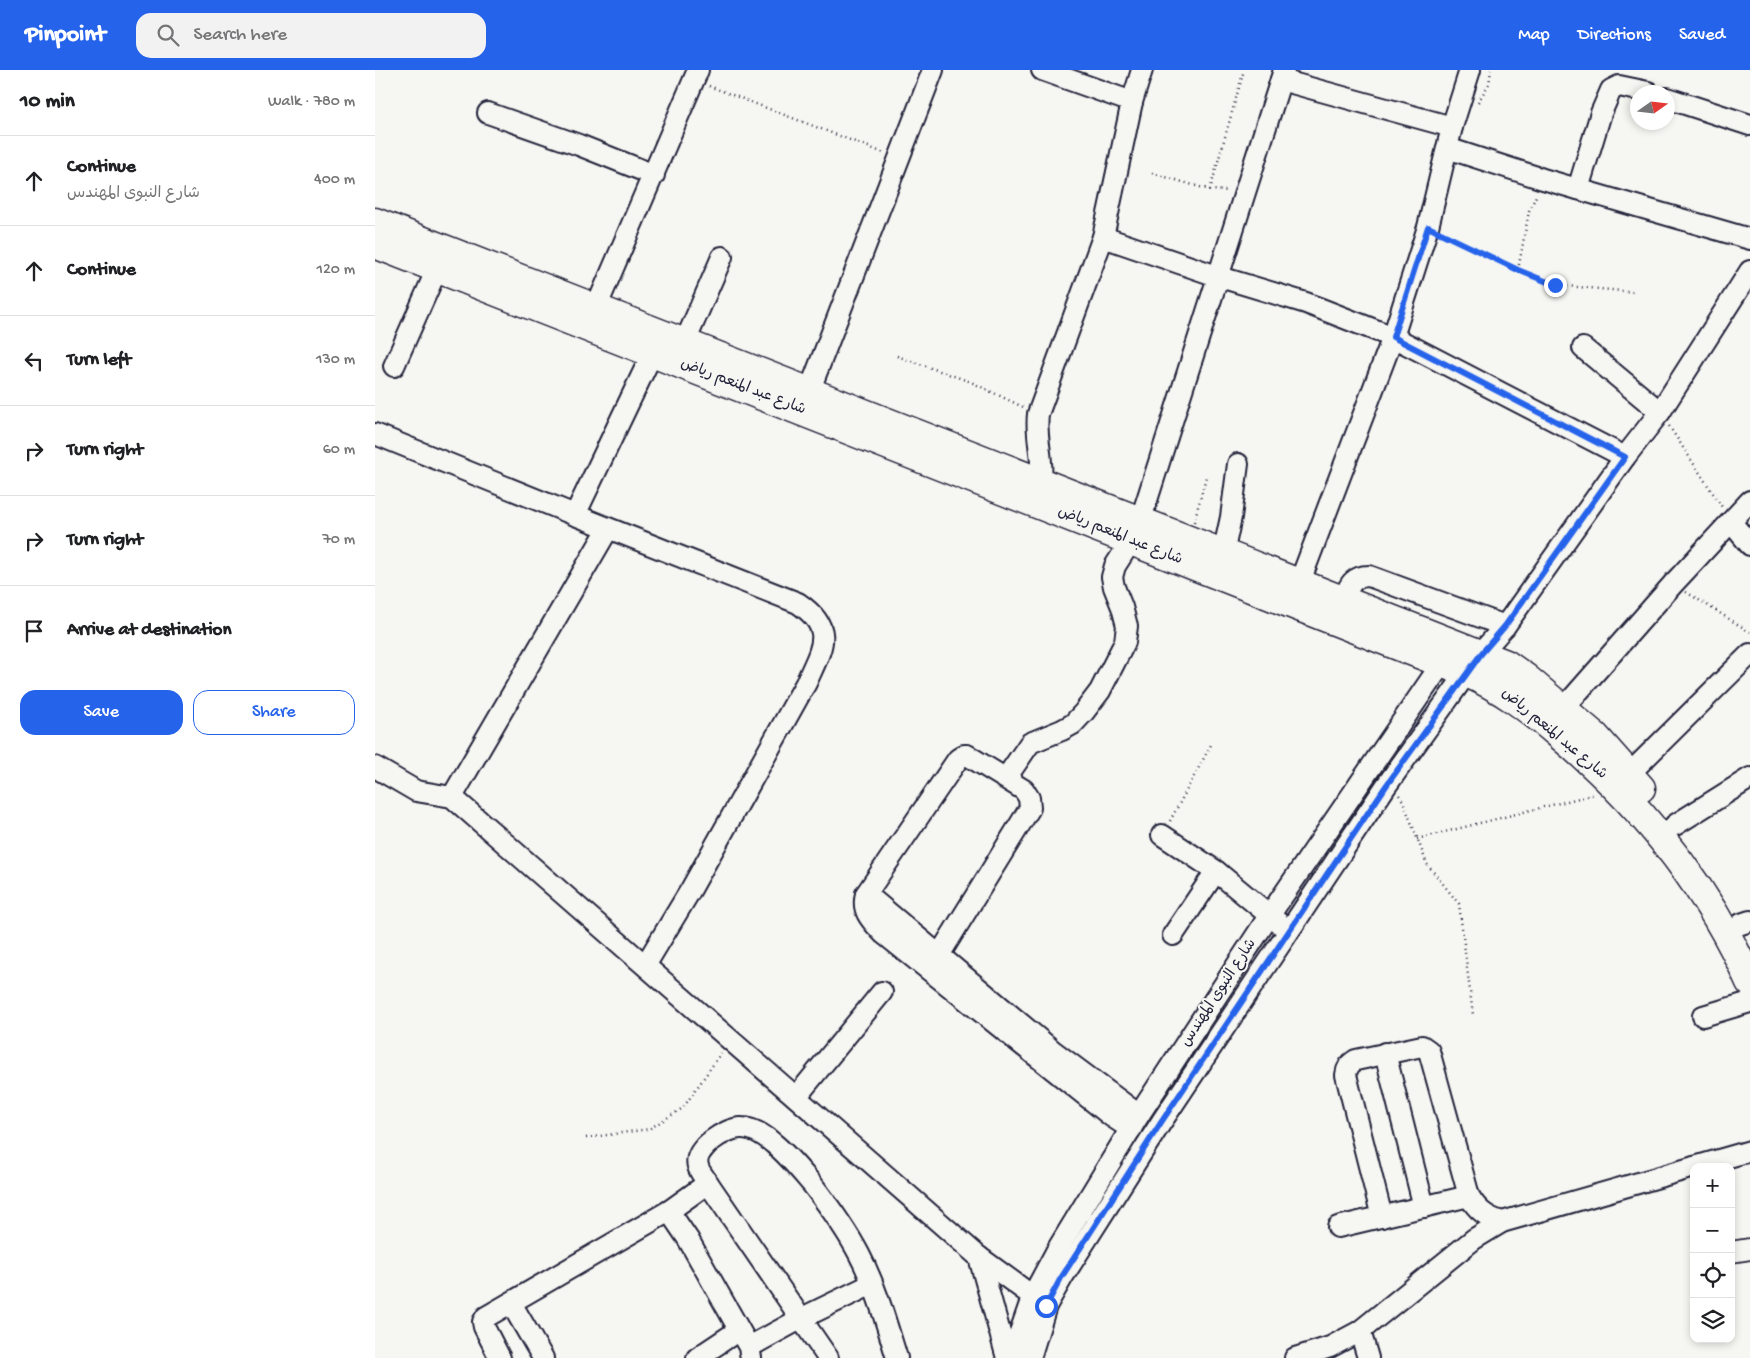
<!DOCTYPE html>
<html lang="en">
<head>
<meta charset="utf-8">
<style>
  :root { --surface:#fff; --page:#f2f2f2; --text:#202124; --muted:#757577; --line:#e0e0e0; --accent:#2563eb }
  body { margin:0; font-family:"Gochi Hand","Playpen Sans Arabic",sans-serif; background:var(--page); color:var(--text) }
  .controls { position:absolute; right:15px; bottom:15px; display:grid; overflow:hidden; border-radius:10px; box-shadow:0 2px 8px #0003 }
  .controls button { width:45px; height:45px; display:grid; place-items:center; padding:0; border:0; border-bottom:1px solid var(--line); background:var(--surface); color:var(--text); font:25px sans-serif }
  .compass { position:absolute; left:1255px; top:15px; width:45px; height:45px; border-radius:50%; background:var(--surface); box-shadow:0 2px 8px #0003; rotate:76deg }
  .stop { position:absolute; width:15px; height:15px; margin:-11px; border:4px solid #2563eb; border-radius:50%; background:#fff }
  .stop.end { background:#2563eb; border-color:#fff; box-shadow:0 1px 5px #0008 }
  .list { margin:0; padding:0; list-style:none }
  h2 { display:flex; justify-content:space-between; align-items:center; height:65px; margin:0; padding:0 20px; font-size:21px }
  h2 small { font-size:16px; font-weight:400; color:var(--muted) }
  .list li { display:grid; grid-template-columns:32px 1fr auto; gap:15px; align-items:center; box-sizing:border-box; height:90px; padding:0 20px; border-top:1px solid var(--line) }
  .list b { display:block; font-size:19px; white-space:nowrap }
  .list p { margin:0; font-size:16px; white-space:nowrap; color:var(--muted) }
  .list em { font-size:16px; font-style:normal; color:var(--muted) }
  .actions { display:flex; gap:10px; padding:15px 20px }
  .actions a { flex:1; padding:11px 0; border:1px solid var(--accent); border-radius:15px; text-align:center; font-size:18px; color:var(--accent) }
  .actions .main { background:var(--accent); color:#fff }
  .icon { flex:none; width:28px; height:28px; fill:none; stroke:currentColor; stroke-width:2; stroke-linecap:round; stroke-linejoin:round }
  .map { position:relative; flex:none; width:1375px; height:1288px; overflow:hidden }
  header { display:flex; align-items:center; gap:30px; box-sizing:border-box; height:70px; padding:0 25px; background:var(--accent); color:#fff }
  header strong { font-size:24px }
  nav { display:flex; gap:28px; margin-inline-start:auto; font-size:18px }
  .search { width:350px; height:45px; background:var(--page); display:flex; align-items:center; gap:12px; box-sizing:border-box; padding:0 18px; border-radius:15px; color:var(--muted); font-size:19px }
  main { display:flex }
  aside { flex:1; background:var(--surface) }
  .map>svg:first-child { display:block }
</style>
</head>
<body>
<header>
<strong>Pinpoint</strong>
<div class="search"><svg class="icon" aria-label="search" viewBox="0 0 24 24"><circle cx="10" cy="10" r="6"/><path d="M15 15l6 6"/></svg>Search here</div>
<nav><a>Map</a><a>Directions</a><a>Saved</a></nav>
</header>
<main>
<aside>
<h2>10 min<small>Walk · 780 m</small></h2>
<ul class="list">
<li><svg class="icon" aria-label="ahead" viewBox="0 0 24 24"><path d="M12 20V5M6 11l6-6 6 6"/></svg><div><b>Continue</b><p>شارع النبوى المهندس</p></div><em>400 m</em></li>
<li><svg class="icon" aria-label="ahead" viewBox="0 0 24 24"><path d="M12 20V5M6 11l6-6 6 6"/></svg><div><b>Continue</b></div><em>120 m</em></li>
<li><svg class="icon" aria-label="left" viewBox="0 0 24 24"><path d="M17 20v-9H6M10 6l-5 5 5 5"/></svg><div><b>Turn left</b></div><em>130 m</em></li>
<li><svg class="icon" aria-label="right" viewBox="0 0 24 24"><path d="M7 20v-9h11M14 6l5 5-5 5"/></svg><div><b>Turn right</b></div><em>60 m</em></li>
<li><svg class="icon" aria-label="right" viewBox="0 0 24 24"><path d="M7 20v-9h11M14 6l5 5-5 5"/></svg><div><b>Turn right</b></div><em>70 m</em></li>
<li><svg class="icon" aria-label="arrive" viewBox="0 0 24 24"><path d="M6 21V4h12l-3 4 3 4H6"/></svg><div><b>Arrive at destination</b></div></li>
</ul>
<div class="actions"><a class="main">Save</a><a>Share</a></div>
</aside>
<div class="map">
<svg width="1375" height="1288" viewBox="0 0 1375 1288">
  <rect width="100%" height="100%" fill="#f6f6f2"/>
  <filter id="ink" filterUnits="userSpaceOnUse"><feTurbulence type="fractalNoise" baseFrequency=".02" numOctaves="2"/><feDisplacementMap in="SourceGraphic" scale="10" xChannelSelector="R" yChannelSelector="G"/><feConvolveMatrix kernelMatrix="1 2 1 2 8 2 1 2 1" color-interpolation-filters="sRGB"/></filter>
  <g filter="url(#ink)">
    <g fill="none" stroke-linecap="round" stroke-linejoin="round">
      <defs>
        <g id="minor">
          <polyline points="667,0 757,32"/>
          <polyline points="906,10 1077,57"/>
          <polyline points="1292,28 1375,55"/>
          <polyline points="113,43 204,75 279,105"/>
          <polyline points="1072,78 1168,109 1375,169"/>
          <polyline points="1203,119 1226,43 1236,20 1244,16 1273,22"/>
          <polyline points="728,167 845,207 931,233 1018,267 1250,387"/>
          <polyline points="221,238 323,0"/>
          <polyline points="310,272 347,187"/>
          <polyline points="1208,278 1285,342"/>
          <polyline points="19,296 62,199"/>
          <polyline points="434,322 558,0"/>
          <polyline points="0,364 200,445 278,282"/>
          <path d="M 666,413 C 669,389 660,368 663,344 L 728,167 L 757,32 L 767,0"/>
          <path d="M 200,445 L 423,533 C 461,559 447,577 431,613 L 315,821 L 271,894"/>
          <polyline points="1356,452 1375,475"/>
          <polyline points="848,484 856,447 863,394"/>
          <polyline points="924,514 1018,267 1053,157 1077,57 1095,0"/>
          <path d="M 968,530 C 974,516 977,506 994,506 L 1130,556"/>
          <polyline points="1188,639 1298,514 1375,431"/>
          <polyline points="0,697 41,721 77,727 604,1187 671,1236"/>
          <polyline points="1254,704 1375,584"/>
          <polyline points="631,708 655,673 687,660 698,654 709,642 725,621 750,572 752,556 747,537 739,517 737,507 740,496 756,471 765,452 909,0"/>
          <polyline points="77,727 233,459"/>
          <polyline points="1300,755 1375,708"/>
          <polyline points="787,765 841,801 905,854"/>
          <polyline points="491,824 677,980 764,1045"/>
          <polyline points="1366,854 1375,851"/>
          <polyline points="798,865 841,801"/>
          <path d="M 555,900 L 655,738 L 654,728 L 649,720 L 592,685 L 589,685 L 583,689 L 491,824 C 486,842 497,851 509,864 L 736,1046 L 756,1059"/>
          <polyline points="1328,946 1375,932"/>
          <polyline points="1010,983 1049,1137"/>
          <polyline points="422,1026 507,922"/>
          <polyline points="1319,1097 1375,1081"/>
          <polyline points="333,1113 453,1288"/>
          <polyline points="294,1141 313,1169 374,1277 376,1288"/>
          <path d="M 1007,1147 L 971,1005 C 972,998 974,994 981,990 L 1047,976 L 1054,981 L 1094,1126 C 1102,1140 1111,1147 1127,1152"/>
          <polyline points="963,1157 1094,1126"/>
          <polyline points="1356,1182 1375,1179"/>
          <polyline points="604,1187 632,1288"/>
          <polyline points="136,1233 168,1288"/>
          <polyline points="985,1261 993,1288"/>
          <polyline points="374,1277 427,1248 497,1214"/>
          <path d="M 125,1288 L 109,1257 L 108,1252 L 111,1247 L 294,1141 L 333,1113 C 330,1108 324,1102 323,1096 C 317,1079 352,1057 367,1058 C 378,1058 390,1066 398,1073 C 412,1084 425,1100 437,1114 C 454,1136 471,1159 484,1184 C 501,1216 511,1253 522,1288"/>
          <polyline points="322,1288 364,1260"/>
          <polyline points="636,1288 658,1225 682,1180 764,1045 894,846 1074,583"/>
          <polyline points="655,1288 671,1236 687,1208 787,1051 1011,716 1106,583 1130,556 1250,387 1285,342 1375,201"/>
          <polyline points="920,1288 955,1277 985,1261 1099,1169 1127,1152 1319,1097"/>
        </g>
        <g id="highway">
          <polyline points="0,152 1131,594 1151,608 1220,666 1266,718"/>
          <path d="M 0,174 L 1092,603 C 1128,619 1154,639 1183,664 C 1264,732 1332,815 1375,912"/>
        </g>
      </defs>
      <use href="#minor" stroke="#22223b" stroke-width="24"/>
      <use href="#highway" stroke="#22223b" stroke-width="31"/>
      <g stroke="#22223b" stroke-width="2.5" stroke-dasharray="1 4" stroke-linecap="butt">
        <polyline points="334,16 509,83"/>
        <polyline points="1103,32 1114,14 1116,0"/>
        <polyline points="777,103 835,120 853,121"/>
        <polyline points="835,120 869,0"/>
        <polyline points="1068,164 1143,200 1180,215 1259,222"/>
        <polyline points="1143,200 1154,141 1162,124"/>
        <polyline points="522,286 596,312 648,337"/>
        <polyline points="1294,356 1347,437"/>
        <polyline points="819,452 831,407"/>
        <polyline points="1311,522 1375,562"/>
        <polyline points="1024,725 1028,731 1052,794 1084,834 1098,945"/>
        <polyline points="795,751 837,673"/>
        <polyline points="1042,769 1220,724"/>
        <polyline points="211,1068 274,1059 308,1038 346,983"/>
      </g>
      <use href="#minor" stroke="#f6f6f2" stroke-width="20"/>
      <use href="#highway" stroke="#f6f6f2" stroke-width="28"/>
    </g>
  </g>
  <g fill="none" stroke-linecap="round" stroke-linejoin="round" filter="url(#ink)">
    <polyline stroke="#2563eb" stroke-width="6" points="671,1236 686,1208 787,1051 1011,716 1106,584 1130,556 1250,387 1018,267 1053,157 1143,200 1180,215"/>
  </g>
  <g text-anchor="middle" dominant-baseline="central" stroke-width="4" stroke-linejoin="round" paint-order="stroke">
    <g font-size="15" fill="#22223b" stroke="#f6f6f2">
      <text transform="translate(368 317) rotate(21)">شارع عبد المنعم رياض</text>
      <text transform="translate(745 466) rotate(22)">شارع عبد المنعم رياض</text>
      <text transform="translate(1179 664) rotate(40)">شارع عبد المنعم رياض</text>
      <text transform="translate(844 923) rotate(-57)">شارع النبوى المهندس</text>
    </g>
  </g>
</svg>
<div class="controls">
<button>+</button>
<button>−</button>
<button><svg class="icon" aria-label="locate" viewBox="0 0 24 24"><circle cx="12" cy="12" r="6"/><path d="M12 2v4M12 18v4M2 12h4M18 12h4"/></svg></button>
<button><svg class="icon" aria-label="layers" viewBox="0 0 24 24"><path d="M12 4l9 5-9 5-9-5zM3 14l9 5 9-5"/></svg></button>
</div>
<svg class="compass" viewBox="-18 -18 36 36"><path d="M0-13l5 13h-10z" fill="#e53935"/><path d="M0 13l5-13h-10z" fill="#757577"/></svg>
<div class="stop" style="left:671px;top:1236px"></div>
<div class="stop end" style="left:1180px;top:215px"></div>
</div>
</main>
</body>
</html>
